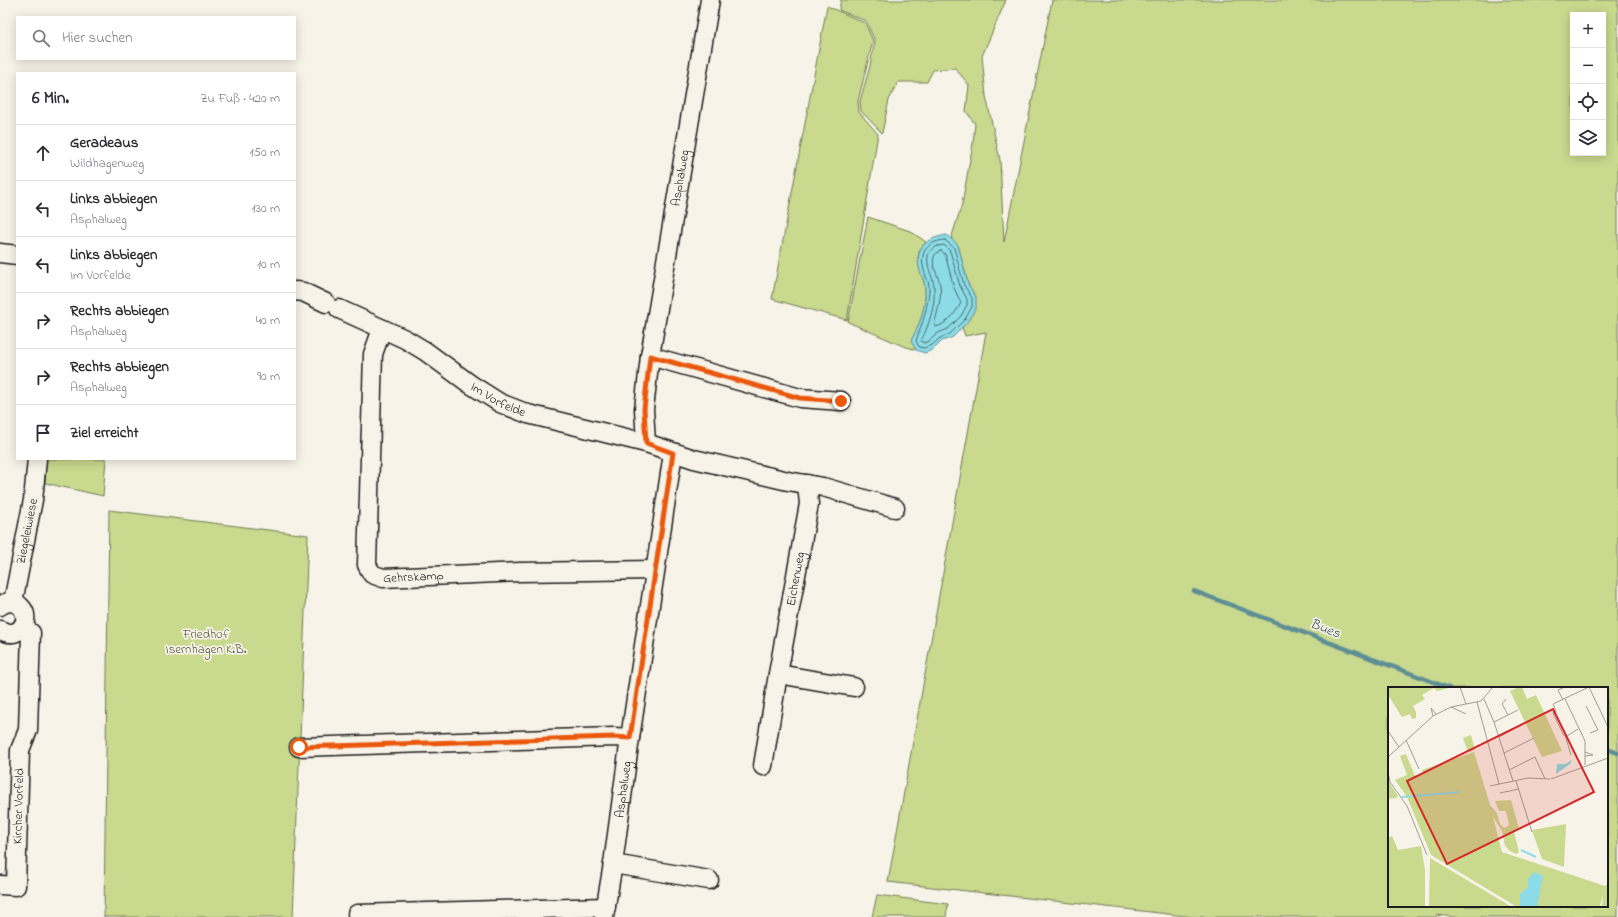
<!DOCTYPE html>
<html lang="de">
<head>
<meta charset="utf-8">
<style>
  :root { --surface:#fff; --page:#f7f7f7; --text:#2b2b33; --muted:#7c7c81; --line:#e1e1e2 }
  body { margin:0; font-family:"Indie Flower",sans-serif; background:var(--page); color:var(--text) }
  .controls { position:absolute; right:12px; top:12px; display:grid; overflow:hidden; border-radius:0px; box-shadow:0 2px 10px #0003 }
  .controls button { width:36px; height:36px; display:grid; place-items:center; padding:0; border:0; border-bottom:1px solid var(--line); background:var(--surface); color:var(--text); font:20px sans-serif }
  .stop { position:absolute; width:12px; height:12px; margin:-9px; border:3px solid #ea580c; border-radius:50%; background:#fff }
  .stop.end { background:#ea580c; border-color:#fff; box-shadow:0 1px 4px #0008 }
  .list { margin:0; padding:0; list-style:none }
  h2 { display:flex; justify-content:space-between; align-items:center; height:52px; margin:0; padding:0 16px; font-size:17px }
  h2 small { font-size:13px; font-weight:400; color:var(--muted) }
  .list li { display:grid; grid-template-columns:26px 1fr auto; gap:12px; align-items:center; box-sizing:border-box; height:56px; padding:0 16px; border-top:1px solid var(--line) }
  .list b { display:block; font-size:15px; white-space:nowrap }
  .list p { margin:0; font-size:13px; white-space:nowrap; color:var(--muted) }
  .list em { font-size:13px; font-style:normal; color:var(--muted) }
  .icon { flex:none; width:22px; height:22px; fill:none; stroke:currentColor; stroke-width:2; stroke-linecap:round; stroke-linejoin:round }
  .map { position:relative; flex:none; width:1618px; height:917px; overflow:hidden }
  .search { position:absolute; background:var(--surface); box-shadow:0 2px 10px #0003; left:16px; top:16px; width:280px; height:44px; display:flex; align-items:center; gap:10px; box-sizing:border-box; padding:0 14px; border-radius:0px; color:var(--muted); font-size:15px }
  .panel { position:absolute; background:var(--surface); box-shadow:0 2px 10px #0003; left:16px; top:72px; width:280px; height:388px; border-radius:0px }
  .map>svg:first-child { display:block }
</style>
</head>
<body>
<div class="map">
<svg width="1618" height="917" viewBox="0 0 1618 917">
  <rect width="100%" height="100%" fill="#f7f3e8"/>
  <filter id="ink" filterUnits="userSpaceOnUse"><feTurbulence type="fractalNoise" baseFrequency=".025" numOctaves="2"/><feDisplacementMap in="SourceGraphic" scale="8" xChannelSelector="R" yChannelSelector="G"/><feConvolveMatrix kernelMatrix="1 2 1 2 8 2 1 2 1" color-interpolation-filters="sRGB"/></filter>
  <g filter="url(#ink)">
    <g fill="#c9d98d" stroke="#727a54" fill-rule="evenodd">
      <path d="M 841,0 L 1006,0 L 982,56 L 986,96 L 1000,160 L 1004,242 L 1052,0 L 1618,0 L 1618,917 L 1453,917 L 1437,915 L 1436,917 L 1194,917 L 888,882 L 986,332 L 965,336 L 962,327 L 968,321 L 976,297 L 968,284 L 958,245 L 951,239 L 962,204 L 973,143 L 975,124 L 966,111 L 969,85 L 955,68 L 933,70 L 927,82 L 898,82 L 889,100 L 882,133 L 861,111 L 860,101 L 869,70 L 875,41 L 866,21 L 839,10 ZM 1573,15 L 1603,15 L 1603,153 L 1573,153 ZM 1389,688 L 1607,688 L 1607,906 L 1389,906 Z"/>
      <polygon points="827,6 865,23 873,41 858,101 859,112 878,134 847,320 772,299"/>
      <path d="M 868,217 L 910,231 L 926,242 C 924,245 920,248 919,252 C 915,264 924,276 925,288 C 927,306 919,326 911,341 L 917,350 L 903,346 L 848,322 Z"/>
      <polygon points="46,459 106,459 103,496 45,483"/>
      <polygon points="109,510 308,535 293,917 104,917"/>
      <polygon points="877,895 948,904 946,917 872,917"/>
    </g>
    <path fill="#8cdce7" stroke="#5f8f96" d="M 947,235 L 958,245 L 968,284 L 976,297 L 976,308 L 968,321 L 953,337 L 942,341 L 934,349 L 925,353 L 916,350 L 911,341 C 919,326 927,306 925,288 C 925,281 920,274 919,267 C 915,246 928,238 947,235 Z"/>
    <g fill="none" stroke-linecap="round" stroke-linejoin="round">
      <g stroke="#49696d" stroke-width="1">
        <path d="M 945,240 L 954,248 L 964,285 L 972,298 L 972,307 L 965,319 L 950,334 L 940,338 L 932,345 L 924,348 L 919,347 L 916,341 C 922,324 928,308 929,290 C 930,282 924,274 923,266 C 920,250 930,241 945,240 Z"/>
        <path d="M 938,246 L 944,245 L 950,251 L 960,286 L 967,299 L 967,305 L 961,316 L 948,329 L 938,333 L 929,341 L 924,343 L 921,341 C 929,325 936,304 934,286 C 933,276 926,267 928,256 C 929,250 934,248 938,246 Z"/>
        <path d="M 941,251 L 945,254 L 954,288 L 961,303 C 955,314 947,324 936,327 L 934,325 C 937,313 942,298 940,285 C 939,276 931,266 934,257 C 935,253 938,252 941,251 Z"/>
      </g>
      <g stroke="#5f8f96" stroke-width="4.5">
        <polyline points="1194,591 1449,688"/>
        <polyline points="1607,749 1618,753"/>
      </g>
      <defs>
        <g id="minor">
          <polyline points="0,253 17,255"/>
          <polyline points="295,291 303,292 326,303"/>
          <path id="s1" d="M 339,309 L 405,339 L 425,351 L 470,384 L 500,403 L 528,414 L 646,443 L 694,459 L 788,481 L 823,487 L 895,508"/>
          <path id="s2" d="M 382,329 L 373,354 L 367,565 L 372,574 L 383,578 L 520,572 L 655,570"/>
          <polyline points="650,356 800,398 841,401"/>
          <path id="s3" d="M 646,443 L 644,409 L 650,356 L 710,0"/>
          <path id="s4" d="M 13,602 L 33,500 L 37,459"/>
          <path d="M 0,606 C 17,593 36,617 18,631 C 12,635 6,633 0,630"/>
          <polyline points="778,674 854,687"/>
          <polyline points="299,747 614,737 630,738"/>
          <path id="s5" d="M 763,766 L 778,674 L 809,504 L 807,484"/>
          <polyline points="613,864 709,880"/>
          <path id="s6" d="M 0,885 L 16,886 L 20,750 L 28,730 L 31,633 L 23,627"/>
          <polyline points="357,914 606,907"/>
          <path id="s7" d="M 604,917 L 613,864 L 630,738 L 673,453"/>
        </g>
      </defs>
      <use href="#minor" stroke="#1c1c1c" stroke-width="21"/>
      <use href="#minor" stroke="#f7f3e8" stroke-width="18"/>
    </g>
  </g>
  <g fill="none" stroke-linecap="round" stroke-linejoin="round" filter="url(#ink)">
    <polyline stroke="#ea580c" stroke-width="5" points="299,747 614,737 630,738 673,453 646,443 644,409 650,356 800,398 841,401"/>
  </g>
  <g text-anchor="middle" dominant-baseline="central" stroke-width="3.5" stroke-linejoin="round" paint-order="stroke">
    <g font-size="13" fill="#1c1c1c" stroke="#f7f3e8">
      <text stroke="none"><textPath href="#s3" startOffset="268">Asphalweg</textPath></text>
      <text stroke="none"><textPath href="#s1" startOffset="184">Im Vorfelde</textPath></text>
      <text stroke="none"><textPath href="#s4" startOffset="72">Ziegeleiwiese</textPath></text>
      <text stroke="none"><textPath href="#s2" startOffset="290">Gehrskamp</textPath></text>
      <text stroke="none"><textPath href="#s5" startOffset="190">Eichenweg</textPath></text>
      <text stroke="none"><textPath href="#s7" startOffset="129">Asphalweg</textPath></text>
      <text stroke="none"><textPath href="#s6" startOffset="96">Kircher Vorfeld</textPath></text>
    </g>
    <g font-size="13" fill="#50553e" stroke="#f7f3e8">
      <text x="206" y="634">Friedhof<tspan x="206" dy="15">Isernhagen K.B.</tspan></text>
    </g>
    <g font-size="14" font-style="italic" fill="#3e5659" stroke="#f7f3e8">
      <text transform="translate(1325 629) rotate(21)">Bues</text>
    </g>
  </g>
  <g transform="translate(1388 687)">
    <rect width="220" height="220" fill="#f7f3e8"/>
    <path d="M 0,0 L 61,0 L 61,1 L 49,4 L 46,1 L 34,8 L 37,12 L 25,19 L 28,25 L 28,31 L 24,32 L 22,27 L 14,30 L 0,8 ZM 131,0 L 134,0 L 139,12 L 148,8 L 174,64 L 154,70 L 122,4 ZM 83,48 L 87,63 L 80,65 L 75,51 ZM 86,65 L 102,118 L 109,126 L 112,137 L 116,141 L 121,138 L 118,124 L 111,124 L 107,114 L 123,113 L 131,141 L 126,145 L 131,165 L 128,167 L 122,164 L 117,159 L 114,144 L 105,130 L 114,165 L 217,199 L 220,196 L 220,220 L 214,220 L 215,207 L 212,220 L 129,220 L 43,168 L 19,110 L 7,93 L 19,88 L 12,69 L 18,67 L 27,89 L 35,86 L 34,83 ZM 1,95 L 10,109 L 8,111 L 0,112 ZM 178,137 L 176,179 L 176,180 L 154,172 L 144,143 ZM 4,149 L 10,163 L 33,159 L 37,183 L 37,220 L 0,220 L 0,151 ZM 42,171 L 124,220 L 41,220 Z" fill="#c9d98d"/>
    <path d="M 184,73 L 182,77 L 168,87 L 169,77 L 177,77 ZM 146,185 L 155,189 L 149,220 L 132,220 L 132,207 L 140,200 L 140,192 Z" fill="#8cdce7"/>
    <path fill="none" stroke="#8cdce7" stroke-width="2" d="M 14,110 L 71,105M 133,163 L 148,170"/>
    <path fill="none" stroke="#9f9d96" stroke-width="1" d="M 72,0 L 78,17M 201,0 L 220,40M 96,12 L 106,35 L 125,94M 118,12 L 114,17 L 120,28M 177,12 L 197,54 L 197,78M 175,13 L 170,3 L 177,0M 89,15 L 111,97M 198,19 L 210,43 L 202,46M 63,20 L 78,27M 45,29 L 43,21 L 48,27M 106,35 L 130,23M 0,44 L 11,60M 176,49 L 165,26 L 168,24 L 165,17 L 201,0M 179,49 L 190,42M 111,50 L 133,38M 178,51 L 177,48 L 183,68M 18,53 L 31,82M 197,65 L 205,68 L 197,69M 116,66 L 146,51M 0,70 L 45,29 L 63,20 L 93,14 L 105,0M 121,83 L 147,70 L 157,92M 0,85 L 2,95 L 19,119 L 39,168M 163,92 L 220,71M 128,94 L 144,145M 102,99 L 140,91 L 162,92M 112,106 L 131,102"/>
    <path fill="#d62828" fill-opacity="0.15" stroke="#d62828" stroke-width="2" d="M 165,22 L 206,105 L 59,177 L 19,94 Z"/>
    <rect width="220" height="220" fill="none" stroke="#1c1c1c" stroke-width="2"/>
  </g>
</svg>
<div class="controls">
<button>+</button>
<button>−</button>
<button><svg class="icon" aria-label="locate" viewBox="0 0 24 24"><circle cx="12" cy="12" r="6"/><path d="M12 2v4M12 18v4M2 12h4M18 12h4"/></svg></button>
<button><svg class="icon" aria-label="layers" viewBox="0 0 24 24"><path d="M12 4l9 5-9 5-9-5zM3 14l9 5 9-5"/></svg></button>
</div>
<div class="stop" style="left:299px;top:747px"></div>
<div class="stop end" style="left:841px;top:401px"></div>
<div class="search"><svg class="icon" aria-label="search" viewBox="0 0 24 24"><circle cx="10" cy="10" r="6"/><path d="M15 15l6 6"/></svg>Hier suchen</div>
<section class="panel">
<h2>6 Min.<small>Zu Fuß · 420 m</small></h2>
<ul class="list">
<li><svg class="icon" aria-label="ahead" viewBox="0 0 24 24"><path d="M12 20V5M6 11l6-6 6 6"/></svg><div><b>Geradeaus</b><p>Wildhagenweg</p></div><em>150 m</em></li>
<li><svg class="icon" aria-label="left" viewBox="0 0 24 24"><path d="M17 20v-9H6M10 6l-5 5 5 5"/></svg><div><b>Links abbiegen</b><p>Asphalweg</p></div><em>130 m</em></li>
<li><svg class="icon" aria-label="left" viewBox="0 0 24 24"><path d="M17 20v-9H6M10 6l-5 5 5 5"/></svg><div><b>Links abbiegen</b><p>Im Vorfelde</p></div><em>10 m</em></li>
<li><svg class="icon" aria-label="right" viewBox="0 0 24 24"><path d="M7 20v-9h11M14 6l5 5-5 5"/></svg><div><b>Rechts abbiegen</b><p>Asphalweg</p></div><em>40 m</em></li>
<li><svg class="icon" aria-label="right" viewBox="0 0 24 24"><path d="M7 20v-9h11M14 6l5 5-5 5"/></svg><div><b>Rechts abbiegen</b><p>Asphalweg</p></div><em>90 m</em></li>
<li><svg class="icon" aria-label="arrive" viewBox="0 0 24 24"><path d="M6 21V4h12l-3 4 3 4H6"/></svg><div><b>Ziel erreicht</b></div></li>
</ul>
</section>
</div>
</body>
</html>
